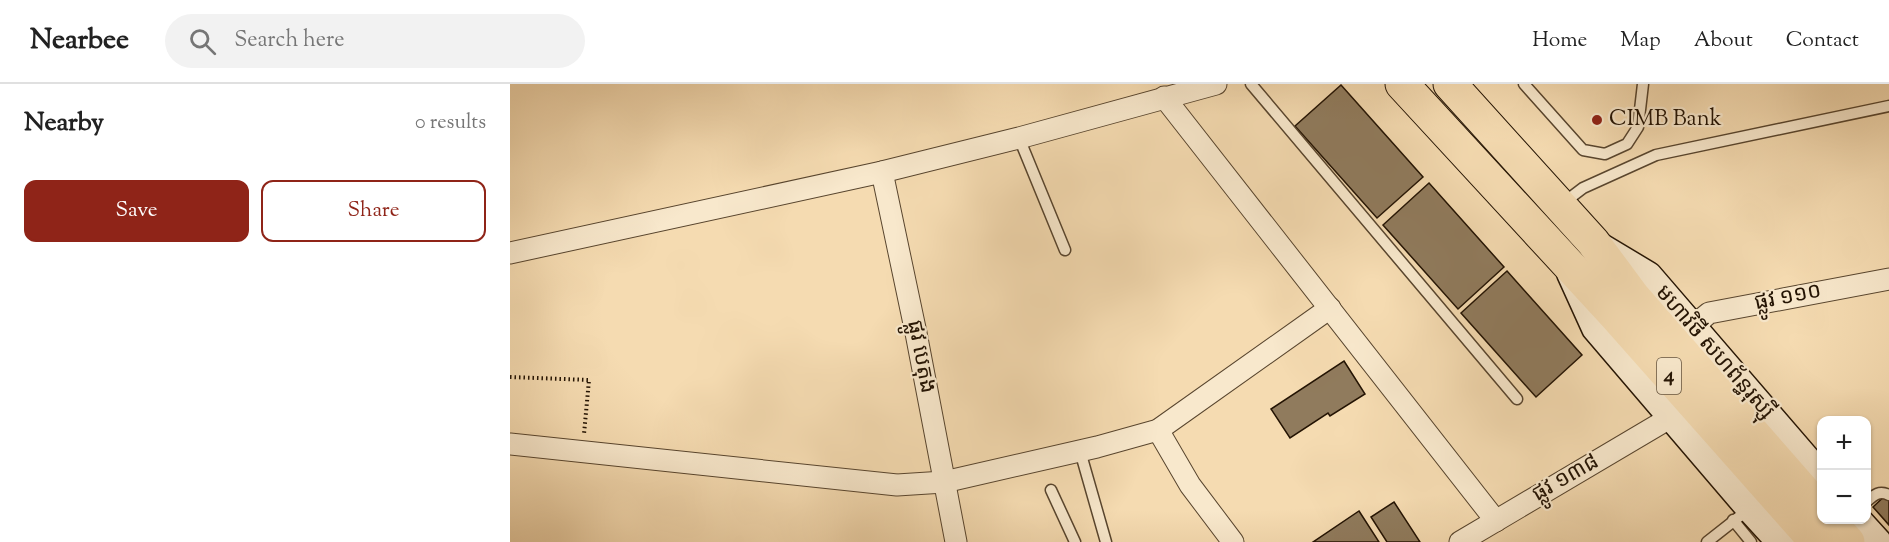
<!DOCTYPE html>
<html lang="en">
<head>
<meta charset="utf-8">
<style>
  :root { --surface:#fff; --page:#f2f2f2; --text:#222; --muted:#767676; --line:#e0e0e0; --accent:#8f2418 }
  body { margin:0; font-family:"Sorts Mill Goudy","Noto Sans Khmer",serif; background:var(--page); color:var(--text) }
  .controls { position:absolute; right:18px; bottom:18px; display:grid; overflow:hidden; border-radius:12px; box-shadow:0 2px 4px #0004 }
  .controls button { width:54px; height:54px; display:grid; place-items:center; padding:0; border:0; border-bottom:2px solid var(--line); background:var(--surface); color:var(--text); font:30px sans-serif }
  .list { margin:0; padding:0; list-style:none }
  h2 { display:flex; justify-content:space-between; align-items:center; height:78px; margin:0; padding:0 24px; font-size:26px }
  h2 small { font-size:20px; font-weight:400; color:var(--muted) }
  .actions { display:flex; gap:12px; padding:18px 24px }
  .actions a { flex:1; padding:14px 0; border:2px solid var(--accent); border-radius:12px; text-align:center; font-size:21px; color:var(--accent) }
  .actions .main { background:var(--accent); color:#fff }
  .icon { flex:none; width:33px; height:33px; fill:none; stroke:currentColor; stroke-width:2; stroke-linecap:round; stroke-linejoin:round }
  .map { position:relative; flex:none; width:1379px; height:458px; overflow:hidden }
  header { display:flex; align-items:center; gap:36px; box-sizing:border-box; height:84px; padding:0 30px; background:var(--surface); border-bottom:2px solid var(--line) }
  header strong { font-size:28px }
  nav { display:flex; gap:33px; margin-inline-start:auto; font-size:21px }
  .search { width:420px; height:54px; background:var(--page); display:flex; align-items:center; gap:15px; box-sizing:border-box; padding:0 21px; border-radius:33px; color:var(--muted); font-size:22px }
  main { display:flex }
  aside { flex:1; background:var(--surface) }
  .map>svg:first-child { display:block }
</style>
</head>
<body>
<header>
<strong>Nearbee</strong>
<div class="search"><svg class="icon" aria-label="search" viewBox="0 0 24 24"><circle cx="10" cy="10" r="6"/><path d="M15 15l6 6"/></svg>Search here</div>
<nav><a>Home</a><a>Map</a><a>About</a><a>Contact</a></nav>
</header>
<main>
<aside>
<h2>Nearby<small>0 results</small></h2>
<ul class="list">
</ul>
<div class="actions"><a class="main">Save</a><a>Share</a></div>
</aside>
<div class="map">
<svg width="1379" height="458" viewBox="0 0 1379 458">
  <rect width="100%" height="100%" fill="#f5dbb1"/>
  <filter id="stains"><feTurbulence type="fractalNoise" baseFrequency=".00333" numOctaves="4"/><feColorMatrix values="0 0 0 0 .2 0 0 0 0 .09 0 0 0 0 .02 0 0 0 .5 -.17"/></filter>
  <radialGradient id="worn" r=".72"><stop offset=".6" stop-color="#630" stop-opacity="0"/><stop offset="1" stop-color="#630" stop-opacity=".3"/></radialGradient>
  <g fill="#907b5d" stroke="#231303" stroke-width="1.5">
    <polygon points="831,1 913,93 867,134 785,42"/>
    <polygon points="919,99 994,183 948,225 873,141"/>
    <polygon points="997,187 1072,271 1026,313 951,229"/>
    <polygon points="834,277 855,310 820,332 818,329 780,354 761,325"/>
    <polygon points="1379,408 1379,441 1363,423"/>
    <polygon points="884,418 910,458 877,458 861,433"/>
    <polygon points="849,427 869,458 803,458"/>
  </g>
  <g fill="none" stroke-linecap="round" stroke-linejoin="round">
    <defs>
      <g id="lane">
        <polyline points="741,0 1007,315"/>
        <polyline points="1014,0 1073,66 1095,70 1117,60 1128,43 1133,0"/>
        <polyline points="509,54 555,166"/>
        <polyline points="1052,120 1073,104 1146,71 1379,22"/>
        <polyline points="570,367 596,458"/>
        <polyline points="541,406 565,458"/>
        <path d="M 1356,418 C 1364,411 1369,406 1379,411"/>
        <polyline points="1223,436 1241,458"/>
        <polyline points="1197,458 1239,425"/>
      </g>
      <g id="street">
        <polyline points="654,13 986,437"/>
        <polyline points="372,88 406,249 446,458"/>
        <polyline points="0,169 372,88 509,54 706,0"/>
        <polyline points="1182,243 1199,229 1379,195"/>
        <polyline points="648,346 680,401 723,458"/>
        <polyline points="0,360 387,401 434,398 587,363 648,346 820,224"/>
        <polyline points="950,458 1163,332"/>
      </g>
      <g id="secondary">
        <polyline points="1088,162 1138,192 1312,394"/>
        <polyline points="1061,189 1086,244 1240,424 1271,458"/>
        <polyline points="1347,436 1367,458"/>
      </g>
      <g id="highway">
        <polyline points="892,0 1105,231 1306,458"/>
        <polyline points="940,0 1083,158 1123,212 1312,428"/>
        <polyline points="1318,436 1338,458"/>
      </g>
    </defs>
    <use href="#lane" stroke="#58452e" stroke-width="13"/>
    <use href="#street" stroke="#58452e" stroke-width="23"/>
    <use href="#secondary" stroke="#231303" stroke-width="31"/>
    <use href="#highway" stroke="#231303" stroke-width="35"/>
    <polyline stroke="#231303" stroke-width="4" stroke-dasharray="1.5 3" stroke-linecap="butt" points="0,293 79,296 74,350"/>
    <use href="#lane" stroke="#f8e8cc" stroke-width="10"/>
    <use href="#street" stroke="#f8e8cc" stroke-width="21"/>
    <use href="#secondary" stroke="#f8e8cc" stroke-width="28"/>
    <use href="#highway" stroke="#f5dbb1" stroke-width="33"/>
  </g>
  <circle fill="#8f2418" stroke="#f8e8cc" stroke-width="2" cx="1087" cy="36" r="6"/>
  <g text-anchor="middle" dominant-baseline="central" stroke-width="4.5" stroke-linejoin="round" paint-order="stroke">
    <rect fill="#f8e8cc" stroke="#63533f" stroke-width="1.5" x="1147" y="274" width="24" height="36" rx="4.5"/>
    <g font-size="21" font-weight="bold" fill="#231303">
      <text x="1159" y="292">4</text>
    </g>
    <g font-size="22" fill="#231303" stroke="#f8e8cc" text-anchor="start">
      <text x="1099" y="36">CIMB Bank</text>
    </g>
    <g font-size="22" fill="#231303" stroke="#f8e8cc">
      <text transform="translate(1278 214) rotate(-11)">ផ្លូវ ១១០</text>
      <text transform="translate(1204 269) rotate(49)">មហាវិថី សហព័ន្ធរុស្ស៊ី</text>
      <text transform="translate(410 273) rotate(79)">ផ្លូវ បេតុង</text>
      <text transform="translate(1056 395) rotate(-30)">ផ្លូវ ១៣៨</text>
    </g>
  </g>
  <rect width="100%" height="100%" filter="url(#stains)"/>
  <rect width="100%" height="100%" fill="url(#worn)"/>
</svg>
<div class="controls">
<button>+</button>
<button>−</button>
</div>
</div>
</main>
</body>
</html>
